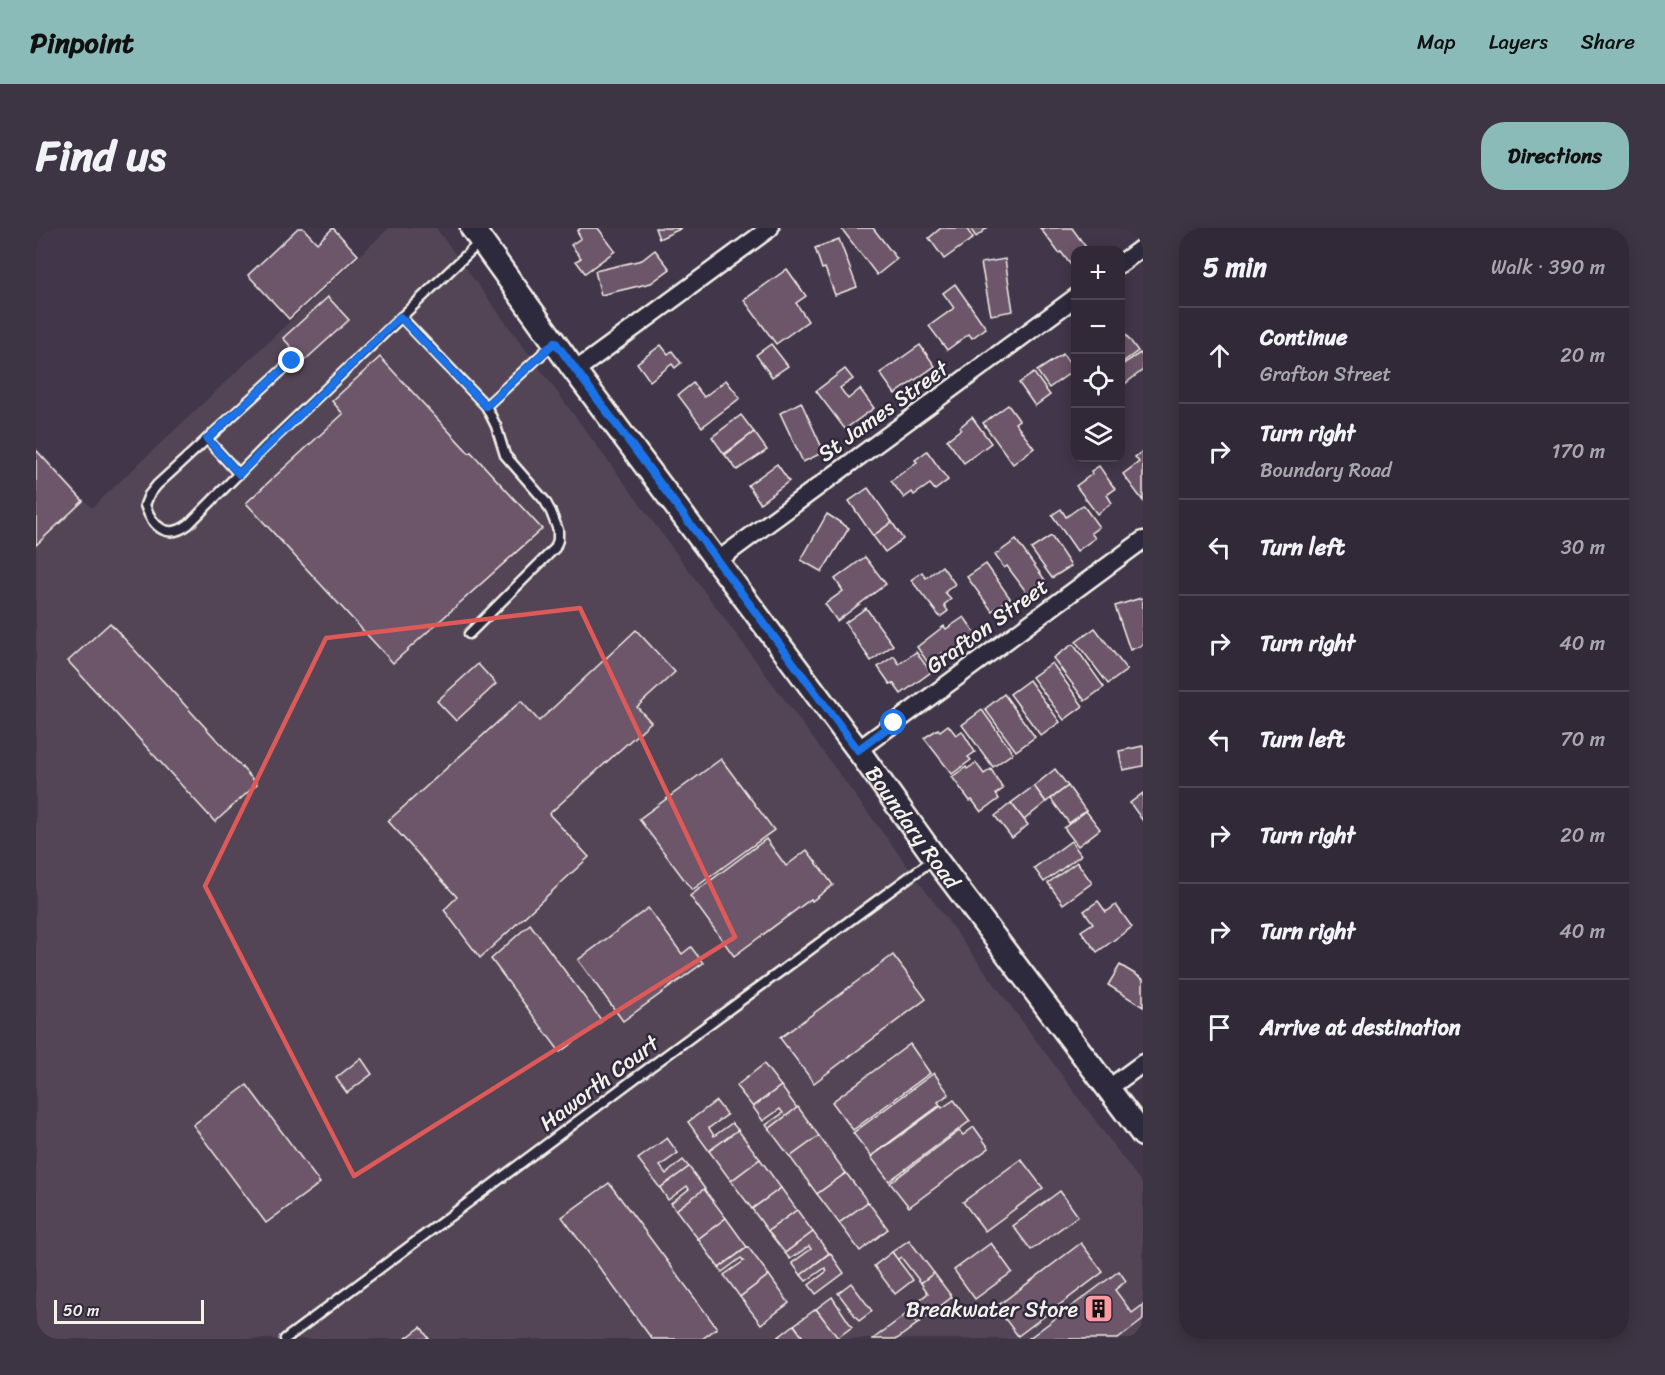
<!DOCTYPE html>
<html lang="en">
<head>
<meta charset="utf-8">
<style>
  :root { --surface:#322938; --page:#3d3543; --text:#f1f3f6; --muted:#a8a6ae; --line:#4d4553; --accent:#8bbbb9 }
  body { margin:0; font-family:Sriracha,sans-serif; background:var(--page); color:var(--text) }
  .controls { position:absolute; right:18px; top:18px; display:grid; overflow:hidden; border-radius:12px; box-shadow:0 3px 15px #0003 }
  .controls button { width:54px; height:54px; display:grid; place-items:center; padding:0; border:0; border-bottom:2px solid var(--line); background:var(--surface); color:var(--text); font:30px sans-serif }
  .scale { position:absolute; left:18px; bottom:15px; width:150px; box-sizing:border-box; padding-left:6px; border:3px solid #f4f1e8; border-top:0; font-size:16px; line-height:21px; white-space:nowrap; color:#f4f1e8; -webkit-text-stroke:4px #2f2a3d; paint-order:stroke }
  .stop { position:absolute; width:18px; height:18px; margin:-14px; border:4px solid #1a73e8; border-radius:50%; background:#fff }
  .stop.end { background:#1a73e8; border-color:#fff; box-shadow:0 2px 6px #0008 }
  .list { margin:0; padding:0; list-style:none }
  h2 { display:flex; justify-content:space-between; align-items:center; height:78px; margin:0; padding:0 24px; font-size:26px }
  h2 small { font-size:20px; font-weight:400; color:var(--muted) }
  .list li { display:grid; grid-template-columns:39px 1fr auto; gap:18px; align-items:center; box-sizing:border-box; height:96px; padding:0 24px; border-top:2px solid var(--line) }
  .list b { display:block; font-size:22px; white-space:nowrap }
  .list p { margin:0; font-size:20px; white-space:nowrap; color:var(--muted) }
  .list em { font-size:20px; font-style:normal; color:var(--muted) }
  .icon { flex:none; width:33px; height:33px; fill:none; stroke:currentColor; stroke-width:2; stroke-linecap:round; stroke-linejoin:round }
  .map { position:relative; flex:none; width:1107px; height:1111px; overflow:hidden; border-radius:24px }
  header { display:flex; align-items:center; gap:36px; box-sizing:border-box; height:84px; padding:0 30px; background:var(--accent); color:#111 }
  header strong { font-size:28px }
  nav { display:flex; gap:33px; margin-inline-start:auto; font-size:21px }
  .intro { display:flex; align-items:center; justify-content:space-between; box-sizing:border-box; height:144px; padding:0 36px }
  h1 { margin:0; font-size:42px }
  .button { padding:15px 27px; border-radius:24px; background:var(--accent); color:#111; font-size:21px; font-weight:700 }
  main { display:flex; gap:36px; padding:0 36px }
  aside { flex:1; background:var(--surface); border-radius:24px; box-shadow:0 3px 15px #0003 }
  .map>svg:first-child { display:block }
</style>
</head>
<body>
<header>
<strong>Pinpoint</strong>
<nav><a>Map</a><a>Layers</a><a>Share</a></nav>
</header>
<div class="intro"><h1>Find us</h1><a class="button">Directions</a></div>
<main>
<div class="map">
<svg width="1107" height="1111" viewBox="0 0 1107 1111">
  <rect width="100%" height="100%" fill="#42374a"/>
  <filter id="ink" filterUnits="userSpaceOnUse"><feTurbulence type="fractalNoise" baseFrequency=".0167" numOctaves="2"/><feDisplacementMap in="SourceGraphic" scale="12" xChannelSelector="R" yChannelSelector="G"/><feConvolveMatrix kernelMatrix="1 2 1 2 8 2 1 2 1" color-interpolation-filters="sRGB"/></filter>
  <g filter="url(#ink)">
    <polygon fill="#524457" points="353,0 400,0 1107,957 1107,1111 0,1111 0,219 56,280"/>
    <g fill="#6d566a" stroke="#f4f1e8" stroke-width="1.5">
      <polygon points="262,0 267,0 281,15 297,0 322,27 253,91 212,47"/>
      <polygon points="545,0 562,0 579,23 549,45 540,33 545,30 535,17 545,10 541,3"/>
      <polygon points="619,0 646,0 623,11"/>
      <polygon points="805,0 837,0 861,31 841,47"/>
      <polygon points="905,0 930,0 937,10 908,31 893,10"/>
      <polygon points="934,0 951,0 940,9"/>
      <polygon points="1004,0 1036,0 1052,22 1040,22 1038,41 1025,24 1023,25"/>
      <polygon points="803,11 821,59 799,67 789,40 786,41 779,20"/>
      <polygon points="619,22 634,41 615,55 565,67 559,43 606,32"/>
      <polygon points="969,31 977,83 955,87 945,35"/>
      <polygon points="751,41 770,68 760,75 772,93 740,116 708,72"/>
      <polygon points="919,56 950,100 936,110 933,106 911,122 893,98 918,80 907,65"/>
      <polygon points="292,69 313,92 268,133 247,110"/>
      <polygon points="1088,104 1102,123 1084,136 1084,107"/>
      <polygon points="735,116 752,138 736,149 720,127"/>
      <polygon points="625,117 632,126 636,123 645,135 639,140 636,136 614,153 601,135"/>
      <polygon points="884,117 899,138 859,166 844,145"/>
      <polygon points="1104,125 1107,129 1107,142 1086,158 1084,138"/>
      <polygon points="1027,126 1038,142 1013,160 1001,143"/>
      <polygon points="344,129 433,225 435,224 506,301 357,435 210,275 307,186 296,173"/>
      <polygon points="809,141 817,151 804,160 812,171 824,161 838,180 809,201 780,163"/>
      <polygon points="998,145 1014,167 999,178 983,155"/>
      <polygon points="690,152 704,170 666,199 642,167 657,155 668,169"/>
      <polygon points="765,174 788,224 767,234 744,185"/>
      <polygon points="972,177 983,192 979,195 998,220 977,236 947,195"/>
      <polygon points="705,187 718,204 688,226 676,209"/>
      <polygon points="936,189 955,215 928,235 911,212 925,201 924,199"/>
      <polygon points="718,204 731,222 701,242 689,227"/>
      <polygon points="0,222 47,273 0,317"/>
      <polygon points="891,223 912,252 899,262 894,256 878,267 876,264 868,270 855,253 881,234 879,232"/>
      <polygon points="1107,223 1107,273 1087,246 1103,234 1099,229"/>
      <polygon points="741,236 753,253 724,275 712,257"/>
      <polygon points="1063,238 1079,261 1071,267 1076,275 1061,286 1040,258 1056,246 1055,243"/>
      <polygon points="832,260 856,294 837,308 813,273"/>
      <polygon points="1047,277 1063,299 1055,305 1059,310 1041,323 1016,287 1025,281 1030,289"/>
      <polygon points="791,286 813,300 786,344 765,332"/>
      <polygon points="856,294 867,311 849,324 837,308"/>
      <polygon points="1015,308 1035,338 1016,350 995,321"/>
      <polygon points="980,312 1009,352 991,365 971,338 968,340 959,327"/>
      <polygon points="829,329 850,356 801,393 789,376 807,363 799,351"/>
      <polygon points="950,336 974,370 956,383 931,349"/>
      <polygon points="906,338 919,356 909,364 915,371 908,377 912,383 904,389 875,352 886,344 890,350"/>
      <polygon points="1105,370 1107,376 1107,417 1094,422 1079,378"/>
      <polygon points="830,380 857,417 835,433 809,395"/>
      <polygon points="928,389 940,406 928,418 927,416 909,429 906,425 892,435 881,419 908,398 910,401"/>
      <polygon points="74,395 221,556 179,594 32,433"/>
      <polygon points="1059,400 1091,442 1072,456 1040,414"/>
      <polygon points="600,402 639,444 601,479 615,494 513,586 553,629 444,730 408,682 421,669 352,593 485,473 503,493"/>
      <polygon points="1037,416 1068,459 1049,473 1017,430"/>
      <polygon points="880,424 895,444 865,466 857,455 854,456 842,439 858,428 863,436"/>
      <polygon points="1016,435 1047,478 1028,492 996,449"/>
      <polygon points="442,436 460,456 420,493 401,473"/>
      <polygon points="993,452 1024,494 1005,508 974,466"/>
      <polygon points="968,466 999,509 980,523 949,481"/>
      <polygon points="946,482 977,525 957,539 926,497"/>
      <polygon points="912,497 920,507 926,503 939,524 932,529 935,532 916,546 888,510 902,501 904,503"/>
      <polygon points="1107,518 1107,538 1087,542 1083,523"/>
      <polygon points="685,531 738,602 656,662 603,591"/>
      <polygon points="940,535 948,546 955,541 967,561 960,566 963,571 945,584 936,572 934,573 916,549 930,539 931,541"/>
      <polygon points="1019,541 1032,558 1010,574 998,558"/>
      <polygon points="998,558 1010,574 988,592 975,575"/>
      <polygon points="1032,558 1050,583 1033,595 1015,571"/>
      <polygon points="1107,565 1107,593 1094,575"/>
      <polygon points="975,575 992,597 976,610 959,588"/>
      <polygon points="1050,583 1064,601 1042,618 1028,600"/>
      <polygon points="730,611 750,638 771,622 797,657 776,673 775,671 698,728 654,668"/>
      <polygon points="1035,613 1045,627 1008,654 998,640"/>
      <polygon points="1041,634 1056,655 1027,676 1012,655"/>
      <polygon points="1062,673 1070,684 1080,677 1096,699 1061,724 1045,703 1057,695 1048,683"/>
      <polygon points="612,680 646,726 655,719 667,735 587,793 542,732"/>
      <polygon points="494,696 566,793 524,824 455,731"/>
      <polygon points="857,727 890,771 778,855 744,810"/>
      <polygon points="1084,737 1107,751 1107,779 1072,757"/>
      <polygon points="874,816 894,845 817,902 796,874"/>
      <polygon points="325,830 336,846 311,865 300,850"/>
      <polygon points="728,836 745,858 717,879 700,858"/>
      <polygon points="898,845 913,866 902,874 904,877 835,928 817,905"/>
      <polygon points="211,857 284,955 230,995 157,897"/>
      <polygon points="745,858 761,880 733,901 730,897 747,885 744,881 727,893 717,879"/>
      <polygon points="918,872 934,893 853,953 835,929 905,878 906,880"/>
      <polygon points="680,873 691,887 673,900 678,908 696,895 702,902 673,923 652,894"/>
      <polygon points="762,879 783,908 754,929 733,901"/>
      <polygon points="938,899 953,920 873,979 854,955 923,903 927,907"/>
      <polygon points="702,902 724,931 695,953 673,923"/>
      <polygon points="783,908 810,945 781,966 754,929"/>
      <polygon points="631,910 642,925 624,938 630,946 647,932 653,939 624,960 602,931"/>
      <polygon points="724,931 745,960 716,981 695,953"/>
      <polygon points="985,931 1007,960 949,1003 927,974"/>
      <polygon points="653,939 669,961 640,982 635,975 653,961 651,958 632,972 624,960"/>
      <polygon points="810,945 832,974 803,995 781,966"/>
      <polygon points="573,955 681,1100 666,1111 616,1111 526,989"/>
      <polygon points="745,960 761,982 732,1003 716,981"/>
      <polygon points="668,961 690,990 662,1011 640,982"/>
      <polygon points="1024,963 1042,988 995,1022 977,998"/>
      <polygon points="832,974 852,1001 824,1023 803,995"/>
      <polygon points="761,982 777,1004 749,1025 732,1003"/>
      <polygon points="690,990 711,1019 683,1040 662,1011"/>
      <polygon points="777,1004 793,1025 765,1047 756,1035 775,1021 773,1018 754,1031 749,1025"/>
      <polygon points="873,1012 898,1045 885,1055 865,1029 861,1032 856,1024"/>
      <polygon points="955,1015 976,1044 939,1071 918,1042"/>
      <polygon points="1045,1015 1067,1044 982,1108 960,1079"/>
      <polygon points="712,1019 733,1047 704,1069 688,1047 708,1033 705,1030 686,1044 683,1040"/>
      <polygon points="856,1024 877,1052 859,1066 838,1038"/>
      <polygon points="794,1025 808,1045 780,1066 773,1057 791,1043 789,1040 770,1053 765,1047"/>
      <polygon points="1083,1043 1090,1053 1079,1062 1096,1085 1107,1077 1107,1092 1082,1111 992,1111"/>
      <polygon points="898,1045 916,1069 881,1096 871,1082 892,1065 885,1055"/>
      <polygon points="733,1047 753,1075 725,1096 704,1069"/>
      <polygon points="815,1055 836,1083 823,1093 802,1065"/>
      <polygon points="796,1069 816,1099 801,1110 780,1081"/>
      <polygon points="780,1081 802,1110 800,1111 768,1111 758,1097"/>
      <polygon points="873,1084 881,1096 861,1111 837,1111"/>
      <polygon points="758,1097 768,1111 740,1111"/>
      <polygon points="385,1099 393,1111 369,1111"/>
    </g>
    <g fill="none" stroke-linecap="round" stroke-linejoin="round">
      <defs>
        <g id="lane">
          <polyline points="365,89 450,178 460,198 469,227 509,273 515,284 522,302 522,312 519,320 433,406"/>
          <path d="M 256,133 L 121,257 L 113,267 L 109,277 C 117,300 132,312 153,296 L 227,221 L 445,13"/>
          <polyline points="450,178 518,115"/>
          <polyline points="171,211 203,246"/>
          <polyline points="249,1111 602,848 899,630"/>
        </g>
        <g id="street">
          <polyline points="1084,36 1107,19"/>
          <polyline points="539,143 734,0"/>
          <polyline points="681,333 1040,69"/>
          <polyline points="822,522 1107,312"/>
          <polyline points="1073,860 1107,835"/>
        </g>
        <g id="secondary">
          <path id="s1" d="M 436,0 L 539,143 L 822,522 L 899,630 L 1107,907"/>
        </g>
      </defs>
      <use href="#lane" stroke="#f4f1e8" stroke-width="13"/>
      <use href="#street" stroke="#f4f1e8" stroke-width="21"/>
      <use href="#secondary" stroke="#f4f1e8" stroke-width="27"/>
      <use href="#lane" stroke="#2f2a3d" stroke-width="8"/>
      <use href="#street" stroke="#2f2a3d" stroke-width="16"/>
      <use href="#secondary" stroke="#2f2a3d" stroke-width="22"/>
    </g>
  </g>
  <g fill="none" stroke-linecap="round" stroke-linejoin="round" filter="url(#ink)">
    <polyline stroke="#1a73e8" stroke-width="8" points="256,133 171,211 203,246 364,89 450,178 519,114 822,522 858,495"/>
  </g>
  <path fill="none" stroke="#de5a58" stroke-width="4.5" stroke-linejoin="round" d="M 544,380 L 699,709 L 318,948 L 169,658 L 290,410 Z"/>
  <defs>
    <symbol id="building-square" viewBox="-11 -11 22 22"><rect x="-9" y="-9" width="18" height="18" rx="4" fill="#ff9aa2" stroke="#2f2a3d"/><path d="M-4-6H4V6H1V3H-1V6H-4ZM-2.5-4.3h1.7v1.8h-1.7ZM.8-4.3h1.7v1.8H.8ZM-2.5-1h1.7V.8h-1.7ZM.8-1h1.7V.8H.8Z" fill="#111"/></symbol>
  </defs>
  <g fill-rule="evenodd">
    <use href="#building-square" x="1046" y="1064" width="33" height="33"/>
  </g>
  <g text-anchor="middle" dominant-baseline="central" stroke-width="5" stroke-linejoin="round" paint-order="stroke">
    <g font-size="22" fill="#f4f1e8" stroke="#2f2a3d">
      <text transform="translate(847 183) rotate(-36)">St James Street</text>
      <text transform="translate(951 398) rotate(-36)">Grafton Street</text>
      <text stroke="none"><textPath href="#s1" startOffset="744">Boundary Road</textPath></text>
      <text transform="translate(563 855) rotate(-37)">Haworth Court</text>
    </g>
    <g font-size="22" fill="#f4f1e8" stroke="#2f2a3d" text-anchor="end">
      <text x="1042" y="1081">Breakwater Store</text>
    </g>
  </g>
</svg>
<div class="controls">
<button>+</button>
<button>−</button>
<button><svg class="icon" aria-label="locate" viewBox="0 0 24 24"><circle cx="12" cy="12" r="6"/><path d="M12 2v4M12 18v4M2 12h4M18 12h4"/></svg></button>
<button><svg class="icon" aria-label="layers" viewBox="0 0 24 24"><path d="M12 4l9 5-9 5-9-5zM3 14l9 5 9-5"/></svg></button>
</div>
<div class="scale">50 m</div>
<div class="stop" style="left:858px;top:495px"></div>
<div class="stop end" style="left:256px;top:133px"></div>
</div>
<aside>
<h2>5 min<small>Walk · 390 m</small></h2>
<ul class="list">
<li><svg class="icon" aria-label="ahead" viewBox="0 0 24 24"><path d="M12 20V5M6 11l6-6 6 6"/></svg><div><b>Continue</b><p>Grafton Street</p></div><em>20 m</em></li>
<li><svg class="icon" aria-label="right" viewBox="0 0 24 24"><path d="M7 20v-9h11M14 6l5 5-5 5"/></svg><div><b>Turn right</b><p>Boundary Road</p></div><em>170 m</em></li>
<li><svg class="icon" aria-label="left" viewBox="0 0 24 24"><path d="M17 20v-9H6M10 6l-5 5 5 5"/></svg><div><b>Turn left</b></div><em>30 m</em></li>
<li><svg class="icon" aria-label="right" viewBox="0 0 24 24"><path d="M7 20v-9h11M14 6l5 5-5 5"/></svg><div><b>Turn right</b></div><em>40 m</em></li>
<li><svg class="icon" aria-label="left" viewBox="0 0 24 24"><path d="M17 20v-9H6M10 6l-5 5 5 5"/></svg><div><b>Turn left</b></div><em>70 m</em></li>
<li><svg class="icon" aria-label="right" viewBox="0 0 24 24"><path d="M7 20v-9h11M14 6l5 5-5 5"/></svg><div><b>Turn right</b></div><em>20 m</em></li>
<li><svg class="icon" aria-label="right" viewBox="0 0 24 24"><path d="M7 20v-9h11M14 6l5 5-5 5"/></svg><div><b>Turn right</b></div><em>40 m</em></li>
<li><svg class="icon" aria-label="arrive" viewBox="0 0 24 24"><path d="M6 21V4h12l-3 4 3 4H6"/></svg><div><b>Arrive at destination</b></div></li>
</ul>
</aside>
</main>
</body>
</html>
